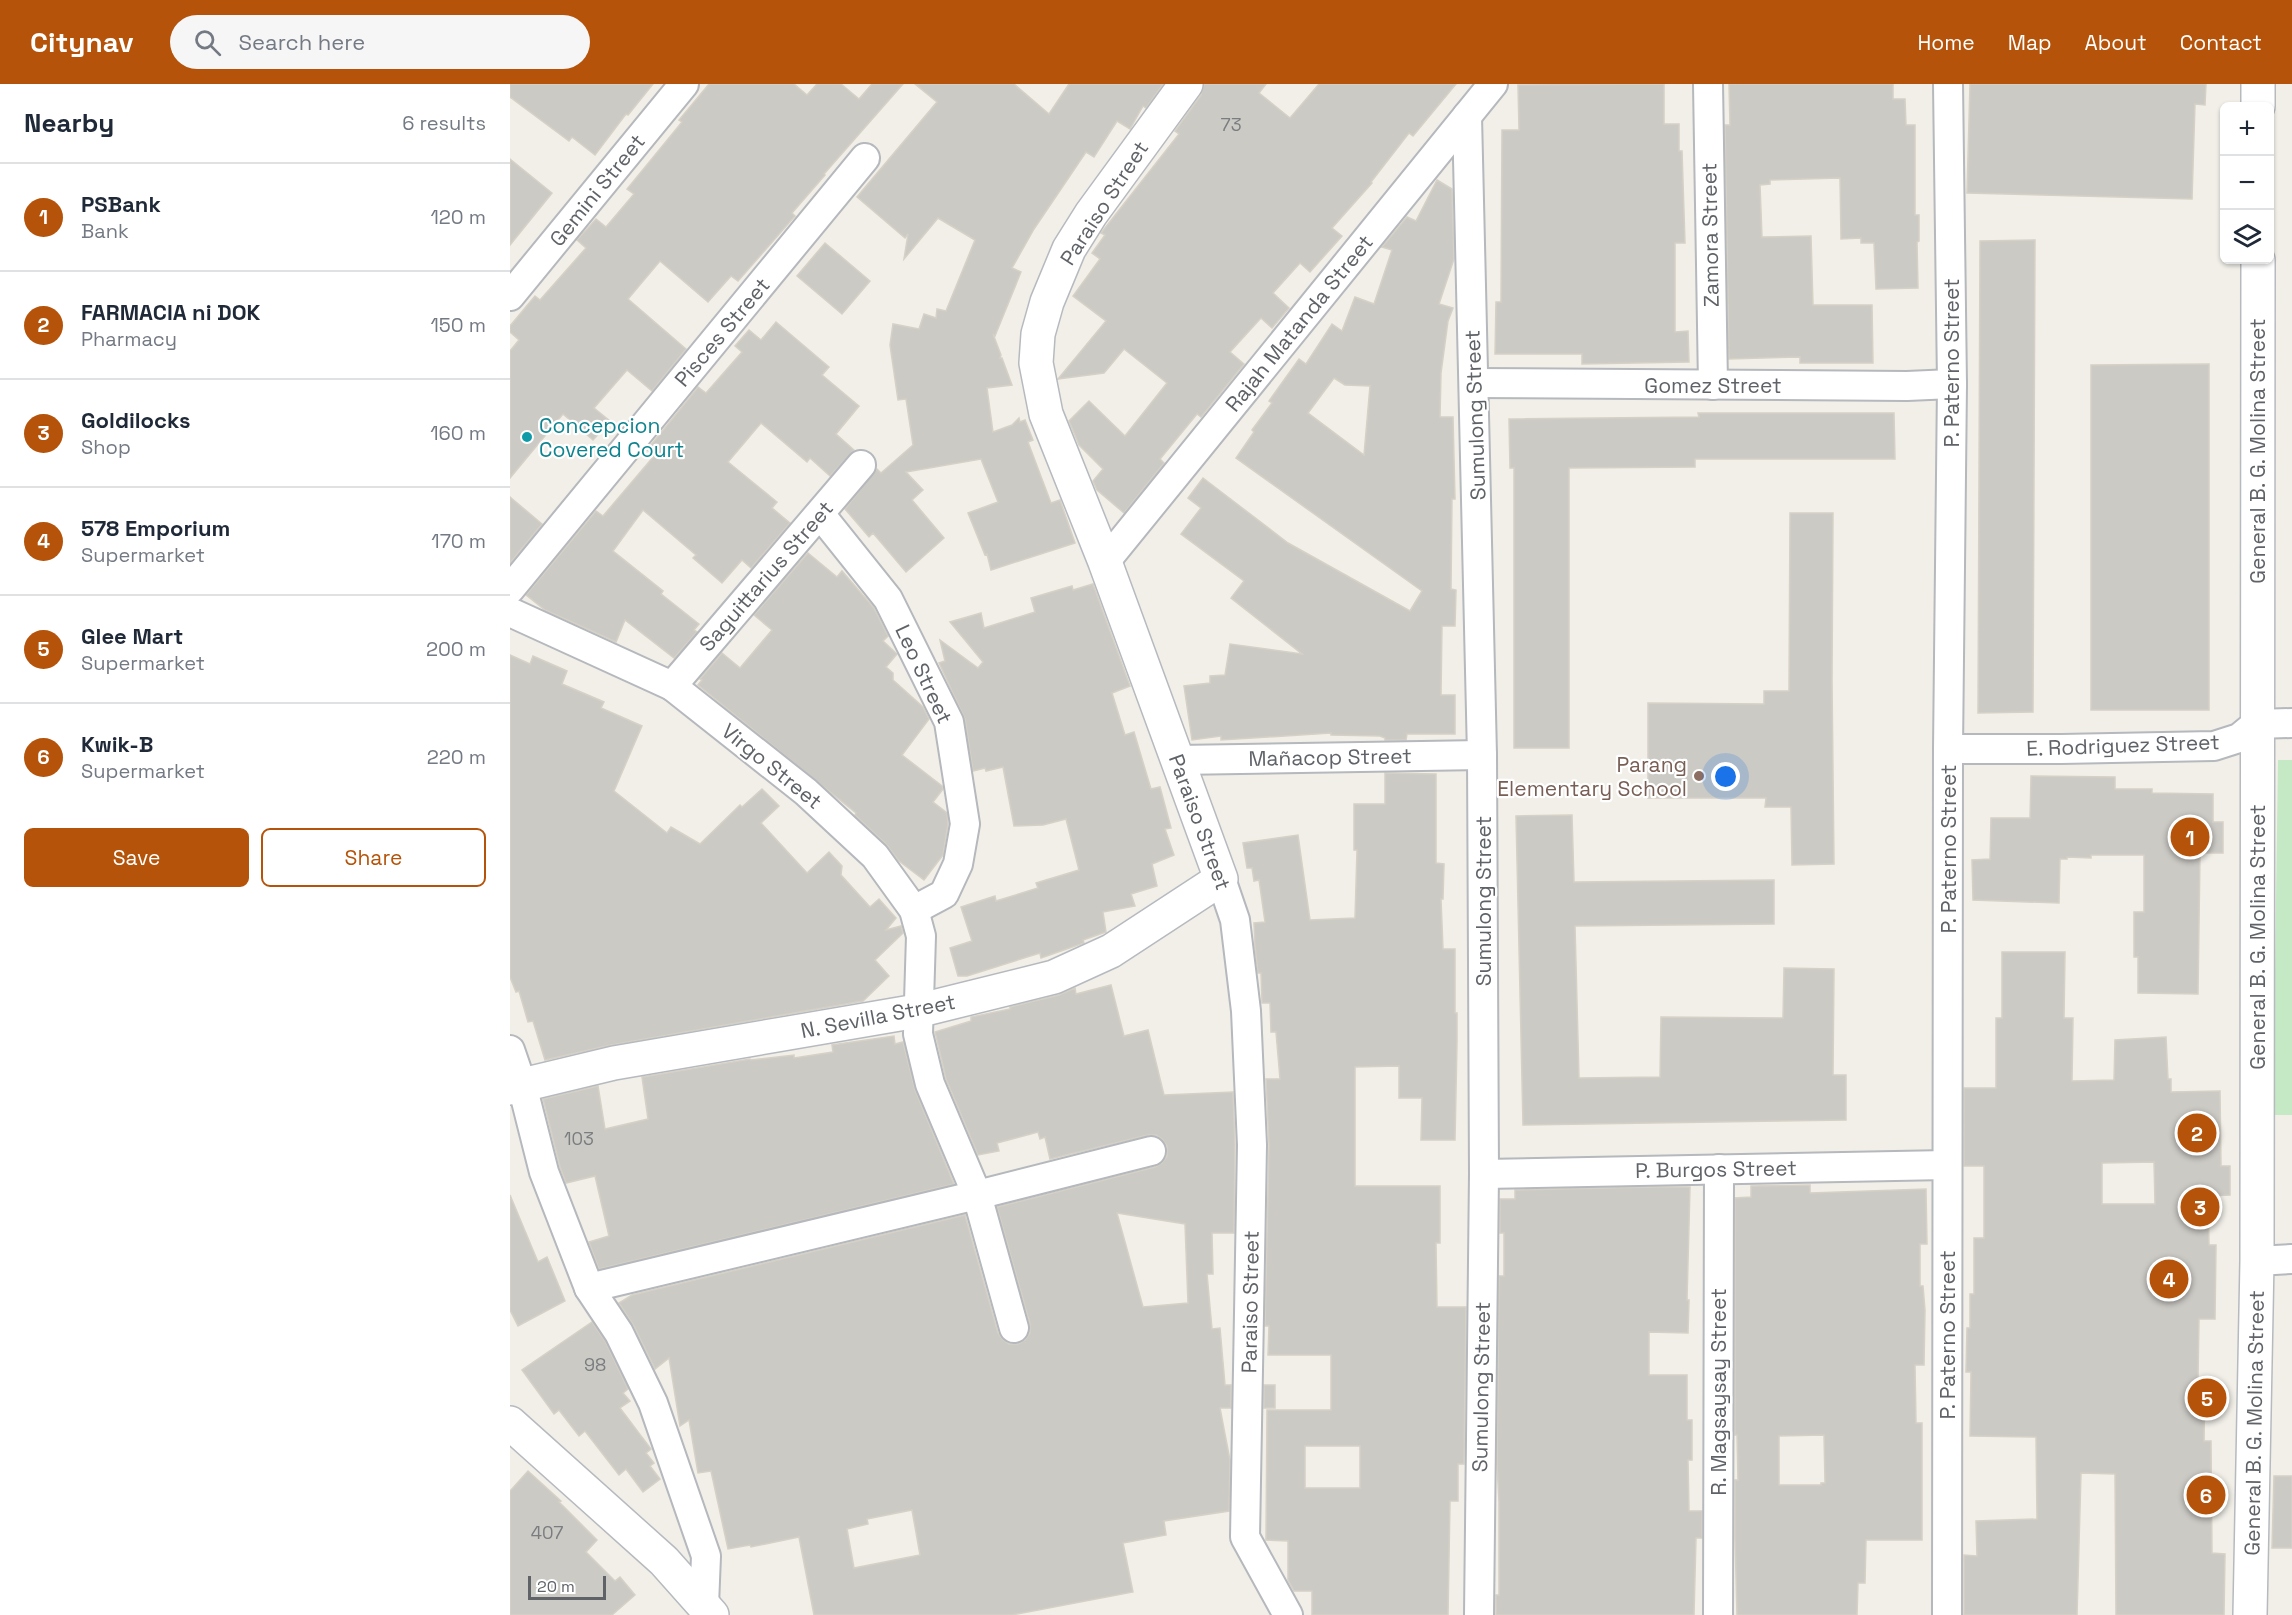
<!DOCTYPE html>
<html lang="en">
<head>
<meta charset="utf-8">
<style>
  :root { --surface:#fff; --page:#f6f6f7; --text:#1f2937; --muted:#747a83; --line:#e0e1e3; --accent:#b45309 }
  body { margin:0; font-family:"Space Grotesk",sans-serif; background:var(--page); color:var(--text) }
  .controls { position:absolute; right:18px; top:18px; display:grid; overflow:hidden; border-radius:9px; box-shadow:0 2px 4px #0004 }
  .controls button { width:54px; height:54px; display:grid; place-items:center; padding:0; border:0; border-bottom:2px solid var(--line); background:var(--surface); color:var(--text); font:30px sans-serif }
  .scale { position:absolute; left:18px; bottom:15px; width:78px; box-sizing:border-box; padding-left:6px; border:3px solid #5f6368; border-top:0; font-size:16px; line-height:21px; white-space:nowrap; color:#5f6368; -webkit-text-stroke:4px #fff; paint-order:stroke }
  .you { position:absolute; left:1216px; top:693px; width:21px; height:21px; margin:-15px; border:4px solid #fff; border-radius:50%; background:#1a73e8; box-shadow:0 0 0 9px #1a73e833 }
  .badge { display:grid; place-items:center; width:39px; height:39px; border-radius:50%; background:var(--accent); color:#fff; font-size:20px; font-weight:700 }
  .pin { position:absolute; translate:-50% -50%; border:3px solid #fff; box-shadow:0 2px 6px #0006 }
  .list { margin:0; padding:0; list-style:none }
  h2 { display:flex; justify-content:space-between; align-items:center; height:78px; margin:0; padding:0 24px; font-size:26px }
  h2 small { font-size:20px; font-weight:400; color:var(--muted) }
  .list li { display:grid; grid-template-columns:39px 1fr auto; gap:18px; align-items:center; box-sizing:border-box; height:108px; padding:0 24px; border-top:2px solid var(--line) }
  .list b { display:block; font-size:22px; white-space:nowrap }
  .list p { margin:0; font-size:20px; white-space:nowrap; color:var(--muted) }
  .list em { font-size:20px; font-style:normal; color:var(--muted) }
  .actions { display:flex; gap:12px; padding:18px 24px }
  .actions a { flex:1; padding:14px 0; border:2px solid var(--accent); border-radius:9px; text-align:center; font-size:21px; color:var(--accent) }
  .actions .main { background:var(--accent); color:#fff }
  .icon { flex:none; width:33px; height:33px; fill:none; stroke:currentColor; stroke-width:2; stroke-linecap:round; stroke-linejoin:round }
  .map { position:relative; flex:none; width:1782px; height:1531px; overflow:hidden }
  header { display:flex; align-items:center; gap:36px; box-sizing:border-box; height:84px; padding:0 30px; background:var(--accent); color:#fff }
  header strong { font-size:28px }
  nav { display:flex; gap:33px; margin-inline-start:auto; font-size:21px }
  .search { width:420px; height:54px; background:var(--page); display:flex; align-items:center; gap:15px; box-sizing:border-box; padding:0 21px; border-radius:33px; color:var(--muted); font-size:22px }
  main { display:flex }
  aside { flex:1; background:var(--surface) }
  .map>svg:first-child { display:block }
</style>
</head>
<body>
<header>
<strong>Citynav</strong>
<div class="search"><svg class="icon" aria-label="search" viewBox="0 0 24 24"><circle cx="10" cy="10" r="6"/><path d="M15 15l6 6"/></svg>Search here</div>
<nav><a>Home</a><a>Map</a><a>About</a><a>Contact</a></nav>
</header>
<main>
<aside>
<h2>Nearby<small>6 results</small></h2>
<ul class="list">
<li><span class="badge">1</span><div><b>PSBank</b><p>Bank</p></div><em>120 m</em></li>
<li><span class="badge">2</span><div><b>FARMACIA ni DOK</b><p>Pharmacy</p></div><em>150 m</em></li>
<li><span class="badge">3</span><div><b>Goldilocks</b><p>Shop</p></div><em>160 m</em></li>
<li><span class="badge">4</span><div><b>578 Emporium</b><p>Supermarket</p></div><em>170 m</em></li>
<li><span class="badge">5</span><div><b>Glee Mart</b><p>Supermarket</p></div><em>200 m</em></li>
<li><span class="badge">6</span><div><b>Kwik-B</b><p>Supermarket</p></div><em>220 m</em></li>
</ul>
<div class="actions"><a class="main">Save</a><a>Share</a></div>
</aside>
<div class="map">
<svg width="1782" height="1531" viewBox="0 0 1782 1531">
  <rect width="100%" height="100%" fill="#f1efe8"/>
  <polygon fill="#c5e8c5" points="1768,676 1782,676 1782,1031 1763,1031"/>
  <g fill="#cccac5" stroke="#d6d1c6" stroke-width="1.5" fill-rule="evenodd">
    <polygon points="0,0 143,0 118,31 116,30 85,71 62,53 59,57 0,13"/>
    <polygon points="199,0 284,0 297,11 307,0 331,0 349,15 362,0 393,0 314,90 315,91 282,129 285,132 228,197 221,192 198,218 150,177 118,215 176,265 142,307 117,286 84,324 100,337 83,356 53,330 0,394 0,267 9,256 0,248 0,242 25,212 30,216 76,164 67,156 86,135 96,143 124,110 117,105 172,38 169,36"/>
    <polygon points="405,0 504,0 539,30 559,0 653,0 636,24 633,22 620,45 607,37 584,73 576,68 524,145 502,184 511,188 485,252 483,250 491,271 490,274 492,274 502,301 477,304 483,348 502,341 509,334 510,338 515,336 523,356 518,358 541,419 550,416 565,459 481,486 477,470 475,471 458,429 488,418 471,375 396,388 413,406 402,416 434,454 396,488 363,449 359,453 335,425 367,385 371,389 403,361 396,315 388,316 380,261 383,240 409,245 414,230 426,234 427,225 436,227 465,156 428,134 394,175 398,150 395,154 347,113 427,18"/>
    <polygon points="694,0 756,0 749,9 780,34 809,0 946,0 903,52 899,49 861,98 862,99 822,144 832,152 800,188 790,179 763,209 779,224 762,244 751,234 720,268 734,280 691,333 687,330 650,375 654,379 614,429 587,406 583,397 593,385 569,361 559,337 579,317 615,352 657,299 614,265 594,289 548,295 596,237 563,212 590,175 582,169 595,151 591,149 669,50 665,47 691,11"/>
    <polygon points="1154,0 1154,40 1169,40 1169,67 1172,67 1175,159 1165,159 1165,248 1178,247 1179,278 1072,280 1072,270 985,270 986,218 991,218 992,46 1009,46 1008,1"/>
    <polygon points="1219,0 1383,0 1383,15 1395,15 1396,41 1405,41 1405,131 1409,131 1409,157 1407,158 1408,204 1366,205 1364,159 1351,159 1351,154 1331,155 1330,94 1260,96 1260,100 1250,101 1252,153 1301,152 1303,221 1362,221 1363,279 1290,279 1290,273 1219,275 1215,41 1220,41"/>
    <polygon points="1460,0 1696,0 1695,21 1685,20 1682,115 1457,109"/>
    <polygon points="0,75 42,109 0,161"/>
    <path d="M 927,96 L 942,105 L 944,175 L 929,220 L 943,224 L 938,237 L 931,289 L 930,333 L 943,333 L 945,415 L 942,415 L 941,505 L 946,506 L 945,542 L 932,542 L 931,611 L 945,611 L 945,650 L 897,650 L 896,656 L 875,656 L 875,654 L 870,652 L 821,651 L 821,649 L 711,656 L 711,652 L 682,656 L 674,602 L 700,599 L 700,592 L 715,591 L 720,560 L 792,570 L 721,514 L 734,497 L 671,450 L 691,424 L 678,414 L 693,394 L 778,459 L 900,527 L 912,507 L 726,374 L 744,348 L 742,346 L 762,319 L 759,317 L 789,275 L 796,280 L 822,240 L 832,247 L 845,213 L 864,220 L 882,166 L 872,163 L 897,133 L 906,137 ZM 824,294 L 835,301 L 860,302 L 854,371 L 798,329 Z"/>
    <polygon points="1525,156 1523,628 1468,629 1470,157"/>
    <polygon points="315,159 360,197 332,230 287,192"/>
    <polygon points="266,238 319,283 312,291 349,322 326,350 344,366 320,392 300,374 297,378 251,339 218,378 267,418 262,424 280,439 241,484 232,476 212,499 183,474 186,471 133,426 103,467 153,507 151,510 189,540 184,546 187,548 164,574 115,536 106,558 35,526 16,511 86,427 93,432 144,372 137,366 188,303 196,309 232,268 225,262 239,246 251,256"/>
    <polygon points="1699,280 1699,626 1581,626 1581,281"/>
    <polygon points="1188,329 1384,329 1385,375 1185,375 1185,383 1059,384 1059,664 1004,664 1004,384 1000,384 999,335 1189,333"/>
    <polygon points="0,413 32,440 0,479"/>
    <polygon points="1280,429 1323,429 1322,596 1324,780 1282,781 1281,723 1255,723 1256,714 1138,714 1138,619 1254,620 1254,607 1279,607"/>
    <polygon points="298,469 327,493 332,487 364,524 378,552 373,557 387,570 376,583 383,589 383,596 413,623 419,635 392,671 432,702 433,705 423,718 437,729 438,740 433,771 414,796 389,777 376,760 345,731 346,729 188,601 192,596 190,595 212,569 230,584 262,546 244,531"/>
    <polygon points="583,500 620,602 602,609 615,651 624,648 641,705 650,703 661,744 655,745 664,771 642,780 647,802 621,810 625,822 593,828 596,848 573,856 574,859 568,861 531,874 530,869 457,892 448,892 440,864 462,857 451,823 485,812 486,817 528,804 526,799 569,786 556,735 533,741 504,742 493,683 476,687 475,684 463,687 455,635 429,579 435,577 430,556 468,584 473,578 440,538 471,529 474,544 525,528 521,514 562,502 563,506"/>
    <polygon points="0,571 20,580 23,572 57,587 52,600 94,618 91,624 132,642 104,707 157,749 161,743 190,760 230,721 232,723 252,705 269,722 251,739 297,789 319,768 332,782 331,791 360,823 369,815 386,834 376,846 391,842 393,849 365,876 379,892 353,917 101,961 35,976 23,937 18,938 9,907 6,908 0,893"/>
    <path d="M 875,689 L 926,690 L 926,779 L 934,780 L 933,815 L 931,815 L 933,865 L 945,865 L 945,929 L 947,929 L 947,958 L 945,1056 L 911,1056 L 912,1014 L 889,1014 L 889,982 L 845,983 L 845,1102 L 930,1102 L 930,1159 L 926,1159 L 927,1223 L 956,1223 L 954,1380 L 948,1380 L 948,1417 L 940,1417 L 938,1531 L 802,1531 L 802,1507 L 784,1507 L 778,1496 L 778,1457 L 756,1456 L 757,1326 L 821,1326 L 821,1271 L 758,1271 L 759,1242 L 755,1242 L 759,1061 L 756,995 L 770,995 L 766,948 L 761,948 L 760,919 L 752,919 L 751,889 L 748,889 L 745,863 L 744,839 L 755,838 L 749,796 L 744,797 L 742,784 L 737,784 L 733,759 L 788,751 L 800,836 L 845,834 L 847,766 L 844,766 L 844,720 L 875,720 ZM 795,1362 L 850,1362 L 850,1404 L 795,1404 Z"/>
    <polygon points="1521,692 1605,693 1605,705 1642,705 1642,709 1703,710 1703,738 1713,738 1713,769 1690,769 1688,910 1628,909 1628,873 1624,873 1624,828 1634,828 1634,771 1581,771 1581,774 1557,773 1557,775 1550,775 1549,819 1463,816 1462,776 1480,775 1481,734 1520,734"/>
    <polygon points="1062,731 1064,798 1264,796 1264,840 1065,842 1069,994 1150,993 1151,933 1273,934 1274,884 1324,885 1323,991 1336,991 1336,1036 1013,1041 1006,732"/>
    <path d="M 1492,868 L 1555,868 L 1554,934 L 1563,934 L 1562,997 L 1604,996 L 1605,956 L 1656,953 L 1658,995 L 1661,995 L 1661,1008 L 1710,1007 L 1711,1082 L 1720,1082 L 1720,1111 L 1698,1112 L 1699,1161 L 1706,1161 L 1705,1235 L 1689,1235 L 1688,1294 L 1695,1294 L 1694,1357 L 1701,1357 L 1702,1469 L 1715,1470 L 1714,1531 L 1606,1531 L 1605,1390 L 1571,1389 L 1567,1531 L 1454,1531 L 1454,1471 L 1467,1472 L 1466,1437 L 1527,1435 L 1526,1353 L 1460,1352 L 1461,1288 L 1456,1288 L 1457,1244 L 1460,1244 L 1460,1210 L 1464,1210 L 1464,1154 L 1474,1154 L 1474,1082 L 1454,1082 L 1454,1004 L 1486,1004 L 1486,934 L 1492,934 ZM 1644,1078 L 1645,1120 L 1592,1120 L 1592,1079 Z"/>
    <path d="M 601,901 L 614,952 L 638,946 L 654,1011 L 723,1008 L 725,1061 L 724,1149 L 702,1149 L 703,1190 L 697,1190 L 702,1245 L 710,1244 L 715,1301 L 721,1301 L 721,1324 L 710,1324 L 720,1376 L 719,1427 L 654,1437 L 656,1451 L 613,1459 L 623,1508 L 502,1531 L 304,1531 L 289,1453 L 241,1463 L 240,1461 L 218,1465 L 201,1387 L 188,1389 L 179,1336 L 170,1342 L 159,1274 L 145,1285 L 124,1242 L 109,1219 L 122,1211 L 455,1131 L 488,1249 L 492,1255 L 499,1260 L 508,1260 L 515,1256 L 520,1249 L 520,1240 L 487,1123 L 645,1083 L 652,1079 L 657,1072 L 657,1062 L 652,1055 L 646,1051 L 638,1051 L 540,1075 L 535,1053 L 530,1055 L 528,1048 L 487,1059 L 489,1067 L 468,1071 L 436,995 L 425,948 L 461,937 L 461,933 L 500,925 L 500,923 L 549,911 L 565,904 L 566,910 ZM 607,1129 L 675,1140 L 678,1219 L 633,1223 ZM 402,1426 L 410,1471 L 344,1484 L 337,1445 L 358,1440 L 357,1435 Z"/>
    <polygon points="384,952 385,960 393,958 405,1006 444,1100 89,1185 79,1158 99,1152 85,1092 56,1099 50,1083 33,1015 88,1002 95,1045 138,1035 132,993 240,975 241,976 284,971 284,974 323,968 322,961"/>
    <path d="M 1300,1101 L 1300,1109 L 1416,1105 L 1417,1160 L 1410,1160 L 1410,1202 L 1413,1202 L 1415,1226 L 1414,1281 L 1405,1281 L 1406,1339 L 1412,1339 L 1412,1456 L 1356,1456 L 1355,1499 L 1348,1499 L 1347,1531 L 1227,1531 L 1225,1454 L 1225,1396 L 1228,1396 L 1227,1351 L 1225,1351 L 1225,1114 L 1241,1113 L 1241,1102 ZM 1314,1351 L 1315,1399 L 1311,1399 L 1311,1401 L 1269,1401 L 1269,1352 Z"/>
    <polygon points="1146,1103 1180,1103 1177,1216 1179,1216 1178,1249 1139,1248 1139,1291 1177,1291 1177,1336 1182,1336 1182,1376 1178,1376 1179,1427 1192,1427 1192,1454 1186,1454 1184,1531 986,1531 986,1511 989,1511 989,1418 987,1380 989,1192 994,1192 994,1149 990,1149 990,1115 1005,1115 1005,1106"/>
    <polygon points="0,1111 28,1178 37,1173 55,1217 8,1242 0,1226"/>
    <polygon points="82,1238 95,1257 118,1305 113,1309 120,1317 110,1324 141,1365 136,1369 144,1379 140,1382 150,1395 133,1408 116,1385 109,1391 75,1347 69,1352 49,1326 44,1330 12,1286"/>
    <rect x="754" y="1301" width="11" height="23"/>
    <polygon points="18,1387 51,1417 49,1418 87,1456 76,1468 105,1497 110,1493 125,1511 102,1531 0,1531 0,1407"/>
    <polygon points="1764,1392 1782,1392 1782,1464 1762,1464"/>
  </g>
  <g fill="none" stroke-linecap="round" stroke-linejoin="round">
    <defs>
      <g id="street">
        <polyline points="1198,0 1203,301"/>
        <polyline points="957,32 972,671 974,1090 969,1531"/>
        <polyline points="0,212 174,0"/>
        <polyline points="964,299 1397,302 1442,300"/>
        <polyline points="310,430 378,515 439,638 455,740 448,780 434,810 404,826"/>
        <polyline points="595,478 983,0"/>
        <polyline points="0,505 355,74"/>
        <polyline points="0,528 162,602 296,708 365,772 404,826 411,852 408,950 420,1000 467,1111 504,1244"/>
        <polyline points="162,602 351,381"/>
        <polyline points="1438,665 1551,665 1704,662 1729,654 1746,640 1782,639"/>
        <polyline points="668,676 972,671"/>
        <polyline points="711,795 725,836 736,927 742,1061 735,1453 778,1531"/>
        <polyline points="0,966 12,1001 34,1088 79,1204 109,1249 143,1319 196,1472 194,1521"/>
        <polyline points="974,1090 1437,1081"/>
        <polyline points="1747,1177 1782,1175"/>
        <polyline points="79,1204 467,1111 641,1067"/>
        <polyline points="1208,1531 1209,1085"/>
        <polyline points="1437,1531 1438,665 1442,300 1438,0"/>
      </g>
      <g id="secondary">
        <polyline points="1748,22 1748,0"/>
        <polyline points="0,1004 104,979 407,927 544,893 601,867 711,795 595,478 536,330 526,279 528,250 537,218 559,165 581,130 676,0"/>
        <polyline points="0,1339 154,1477 202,1531"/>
        <polyline points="1740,1531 1747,1177 1748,176"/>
      </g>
    </defs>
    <use href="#street" stroke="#b5b8bc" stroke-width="32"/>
    <use href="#secondary" stroke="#b6babf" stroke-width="36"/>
    <use href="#street" stroke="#fff" stroke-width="28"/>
    <use href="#secondary" stroke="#fff" stroke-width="33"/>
  </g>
  <circle fill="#0f9aa8" stroke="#fff" stroke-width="2" cx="17" cy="353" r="6"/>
  <circle fill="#8d6e63" stroke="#fff" stroke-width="2" cx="1189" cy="692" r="6"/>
  <g text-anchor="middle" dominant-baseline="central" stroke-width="4.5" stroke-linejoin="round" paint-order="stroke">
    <g font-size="18" fill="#7a7d7f">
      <text x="721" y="40">73</text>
      <text x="69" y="1054">103</text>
      <text x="85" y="1280">98</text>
      <text x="37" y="1448">407</text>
    </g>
    <g font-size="21" fill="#5f6368" stroke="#fff">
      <text transform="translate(87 106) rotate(-51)">Gemini Street</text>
      <text transform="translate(594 119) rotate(-57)">Paraiso Street</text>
      <text transform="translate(1200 151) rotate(-91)">Zamora Street</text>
      <text transform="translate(789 239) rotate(-51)">Rajah Matanda Street</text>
      <text transform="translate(212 248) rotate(-50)">Pisces Street</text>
      <text transform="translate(1441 279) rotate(-90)">P. Paterno Street</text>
      <text x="1203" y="301">Gomez Street</text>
      <text transform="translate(965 331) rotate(-92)">Sumulong Street</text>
      <text transform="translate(1747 367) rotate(-90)">General B. G. Molina Street</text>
      <text transform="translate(256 492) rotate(-49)">Saguittarius Street</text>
      <text transform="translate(414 590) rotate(65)">Leo Street</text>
      <text transform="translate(1613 661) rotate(-2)">E. Rodriguez Street</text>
      <text transform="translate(820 673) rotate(-1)">Mañacop Street</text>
      <text transform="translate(262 682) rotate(39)">Virgo Street</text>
      <text transform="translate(690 738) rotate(70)">Paraiso Street</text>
      <text transform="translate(1438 765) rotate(-90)">P. Paterno Street</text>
      <text transform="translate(973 817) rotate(-90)">Sumulong Street</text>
      <text transform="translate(1747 853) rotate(-90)">General B. G. Molina Street</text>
      <text transform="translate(368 932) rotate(-11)">N. Sevilla Street</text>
      <text transform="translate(1206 1085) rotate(-1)">P. Burgos Street</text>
      <text transform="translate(740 1218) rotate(-89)">Paraiso Street</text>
      <text transform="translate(1437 1251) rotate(-90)">P. Paterno Street</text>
      <text transform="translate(971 1303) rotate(-89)">Sumulong Street</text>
      <text transform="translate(1208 1308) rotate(-90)">R. Magsaysay Street</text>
      <text transform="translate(1744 1339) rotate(-89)">General B. G. Molina Street</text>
    </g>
    <g font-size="21" fill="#0d838f" stroke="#fff" text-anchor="start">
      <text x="29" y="341">Concepcion<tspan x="29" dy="24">Covered Court</tspan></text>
    </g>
    <g font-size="21" fill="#785e54" stroke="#fff" text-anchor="end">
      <text x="1177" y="680">Parang<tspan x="1177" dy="24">Elementary School</tspan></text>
    </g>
  </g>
</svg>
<div class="controls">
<button>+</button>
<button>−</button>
<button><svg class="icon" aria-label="layers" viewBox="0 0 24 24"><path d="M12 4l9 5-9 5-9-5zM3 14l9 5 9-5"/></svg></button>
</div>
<div class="scale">20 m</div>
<div class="you"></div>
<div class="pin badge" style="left:1680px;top:753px">1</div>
<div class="pin badge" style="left:1687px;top:1049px">2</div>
<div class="pin badge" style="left:1690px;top:1123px">3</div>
<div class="pin badge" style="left:1659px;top:1195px">4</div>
<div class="pin badge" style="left:1697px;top:1314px">5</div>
<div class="pin badge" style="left:1696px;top:1411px">6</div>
</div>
</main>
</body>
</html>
